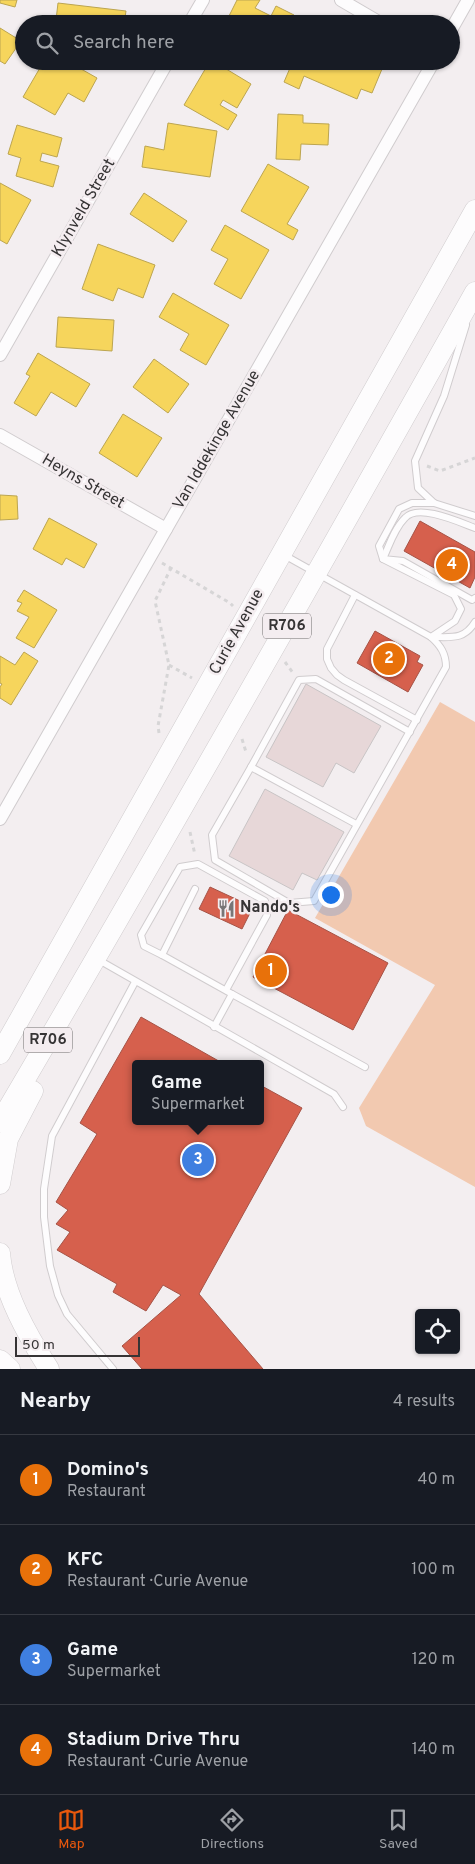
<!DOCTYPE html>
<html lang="en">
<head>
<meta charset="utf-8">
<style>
  :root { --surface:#171b24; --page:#242831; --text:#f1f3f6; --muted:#9ea1a6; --line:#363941; --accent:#ea580c }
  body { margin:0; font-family:Overpass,sans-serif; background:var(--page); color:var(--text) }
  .controls { position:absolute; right:15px; bottom:15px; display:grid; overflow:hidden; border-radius:5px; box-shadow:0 1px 4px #0004 }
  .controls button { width:45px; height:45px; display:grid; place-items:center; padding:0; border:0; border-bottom:1px solid var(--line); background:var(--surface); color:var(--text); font:25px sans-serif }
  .scale { position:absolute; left:15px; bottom:12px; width:125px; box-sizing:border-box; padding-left:5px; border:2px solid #363435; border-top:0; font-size:14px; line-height:18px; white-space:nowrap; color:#363435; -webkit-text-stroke:4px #f4edf0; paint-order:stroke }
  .you { position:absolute; left:330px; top:894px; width:18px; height:18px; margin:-12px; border:4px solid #fff; border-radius:50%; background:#1a73e8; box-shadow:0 0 0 8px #1a73e833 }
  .badge { display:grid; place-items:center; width:32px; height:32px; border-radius:50%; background:var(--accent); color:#fff; font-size:16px; font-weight:700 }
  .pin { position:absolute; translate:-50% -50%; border:2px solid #fff; box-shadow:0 1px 5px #0006 }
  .popup { position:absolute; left:132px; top:1060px; width:132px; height:65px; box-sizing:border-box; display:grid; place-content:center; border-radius:5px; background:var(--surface); filter:drop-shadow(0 1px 4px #0005); font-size:16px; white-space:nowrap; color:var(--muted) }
  .popup b { font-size:19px; color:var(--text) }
  .popup::after { content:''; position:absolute; left:50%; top:100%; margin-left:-10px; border:10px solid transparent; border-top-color:var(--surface) }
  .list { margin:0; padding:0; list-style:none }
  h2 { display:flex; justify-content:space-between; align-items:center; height:65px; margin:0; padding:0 20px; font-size:21px }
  h2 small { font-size:16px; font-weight:400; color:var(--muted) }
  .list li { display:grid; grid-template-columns:32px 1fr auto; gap:15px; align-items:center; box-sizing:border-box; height:90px; padding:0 20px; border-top:1px solid var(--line) }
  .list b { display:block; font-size:19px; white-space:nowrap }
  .list p { margin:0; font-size:16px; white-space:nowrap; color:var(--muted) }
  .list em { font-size:16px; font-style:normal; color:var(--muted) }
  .icon { flex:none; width:28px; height:28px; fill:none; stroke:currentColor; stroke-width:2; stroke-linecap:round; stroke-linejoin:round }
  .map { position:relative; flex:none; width:475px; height:1369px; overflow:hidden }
  .search { position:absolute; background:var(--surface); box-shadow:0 1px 4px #0004; left:15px; right:15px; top:15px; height:55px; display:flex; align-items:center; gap:12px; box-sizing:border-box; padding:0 18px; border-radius:28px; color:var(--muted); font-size:19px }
  .sheet { height:425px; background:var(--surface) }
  nav { display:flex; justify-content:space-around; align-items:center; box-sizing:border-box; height:70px; border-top:1px solid var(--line); background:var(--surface); font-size:14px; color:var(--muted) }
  nav a { display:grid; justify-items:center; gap:2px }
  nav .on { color:var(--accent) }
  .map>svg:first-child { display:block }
</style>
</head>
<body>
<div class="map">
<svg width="475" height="1369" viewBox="0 0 475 1369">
  <rect width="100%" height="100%" fill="#f3eef0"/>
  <polygon fill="#f2c9b0" points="440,702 475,722 475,1187 366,1126 359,1108 435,985 315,918"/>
  <g fill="#f6d55c" stroke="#bca550">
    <polygon points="0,0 17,0 15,7 0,3"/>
    <polygon points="237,0 260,0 255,8 271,16 276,6 294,15 290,24 225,24"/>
    <polygon points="58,3 126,11 124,24 66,24 66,21 56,20"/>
    <polygon points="0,28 21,41 5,64 0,61"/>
    <polygon points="44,61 67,61 97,78 84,102 68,93 55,115 23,97"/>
    <polygon points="210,61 213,61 251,84 237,108 223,100 220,105 237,115 228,130 184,105"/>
    <polygon points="293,61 363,61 382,69 372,93 361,89 357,99 304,76 299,89 284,82"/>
    <polygon points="278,114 303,115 303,123 329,124 328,145 301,144 300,160 276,159"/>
    <polygon points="168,123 217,131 210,177 142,167 145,146 164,150"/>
    <polygon points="17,125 62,138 57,157 42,153 40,161 59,166 53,187 16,176 21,158 8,154"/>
    <polygon points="268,164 309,187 287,224 298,230 293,240 241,211"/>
    <polygon points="0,183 31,200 7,244 0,240"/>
    <polygon points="144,193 187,221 173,242 130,214"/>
    <polygon points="225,225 269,250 241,299 214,284 228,259 211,250"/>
    <polygon points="98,244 155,265 143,298 118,288 113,301 82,289"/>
    <polygon points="173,293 229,325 206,365 180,350 189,334 159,317"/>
    <polygon points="58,317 114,320 112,351 56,347"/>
    <polygon points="38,353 90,384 76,407 51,392 36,416 14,403 30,376 26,374"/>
    <polygon points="154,359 189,384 168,413 133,387"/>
    <polygon points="123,414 162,438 137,477 99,453"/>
    <polygon points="0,495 17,496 18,519 0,520"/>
    <polygon points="49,518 97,544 84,568 66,558 62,565 33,549"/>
    <polygon points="24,590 57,610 34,648 16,638 29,617 17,611 22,603 17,601"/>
    <polygon points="24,652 38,661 11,705 0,698 0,687 2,684 0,683 0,656 15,665"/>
  </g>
  <g fill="#d6604d" stroke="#a65346">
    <polygon points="420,521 475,552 475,577 470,588 404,551"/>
    <polygon points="375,631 420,656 417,662 423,665 408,692 357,663"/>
    <polygon points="210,887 253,907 242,929 199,909"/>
    <polygon points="288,910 388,963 353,1030 253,977"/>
    <polygon points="141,1017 224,1064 136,1064 136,1121 260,1121 260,1085 302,1108 199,1294 263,1369 142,1369 122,1346 181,1295 163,1285 146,1311 113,1292 117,1284 57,1250 70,1232 56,1224 68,1210 56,1202 97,1134 80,1123"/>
  </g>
  <g fill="#e7d7d8" stroke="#c8c4c5">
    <polygon points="306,684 381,726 354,773 336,763 323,787 266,757"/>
    <polygon points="265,789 344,832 317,880 302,873 293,890 229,856"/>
  </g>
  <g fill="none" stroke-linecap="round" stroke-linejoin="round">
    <defs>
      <g id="service">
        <polyline points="466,325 444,396 415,461 418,488 434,503 475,516"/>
        <path d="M 475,528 C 459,522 418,503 405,518 C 394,529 389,546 383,559 L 403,561 L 472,600 L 475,598"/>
        <path d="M 284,555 L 431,637 C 441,646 446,654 446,667 L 314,901 L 289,903 L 215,860 L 212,835 L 251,767 L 356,824"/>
        <polyline points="355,595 327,649 327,659 331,668 337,675 344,680 417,720"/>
        <polyline points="431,637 455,621 461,609 454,595 383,559 379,546 399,509 412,503 434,503"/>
        <path d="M 432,637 C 452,637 464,640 475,622"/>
        <polyline points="251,767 299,680 316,679 410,732"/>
        <polyline points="195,889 162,955 232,994 214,1027"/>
        <polyline points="162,955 144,946 141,935 180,867 198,864 265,901 267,915 226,990"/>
        <polyline points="97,959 334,1094 343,1107"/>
        <polyline points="232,994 365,1067"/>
        <polyline points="113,1369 67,1314 58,1295 50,1266 44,1217 44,1189 52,1136 135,982"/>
      </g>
      <g id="minor">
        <polyline points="341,0 382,24"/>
        <polyline points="189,24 203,0"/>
        <polyline points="451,30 468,0"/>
        <polyline points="0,355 168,61"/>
        <polyline points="0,435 166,529"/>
        <polyline points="0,819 434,61"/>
      </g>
      <g id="primary">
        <polyline points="0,1054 475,210"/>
        <path d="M 0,1122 C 162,847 319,570 475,292"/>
        <polyline points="0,1184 8,1139 33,1091"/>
        <path d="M 0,1253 C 3,1293 28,1336 49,1369"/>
        <polyline points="0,1360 10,1369"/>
      </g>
    </defs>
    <use href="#service" stroke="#d0ccce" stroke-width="8"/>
    <use href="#minor" stroke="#d0ccce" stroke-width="14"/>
    <use href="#primary" stroke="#d0ccce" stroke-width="21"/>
    <g stroke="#d6d5d6" stroke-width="3" stroke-dasharray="4 4" stroke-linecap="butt">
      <polyline points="427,466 440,471 475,458"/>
      <polyline points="162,563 230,603 233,606"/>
      <polyline points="285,662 293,673"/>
      <polyline points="169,665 192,678"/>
      <polyline points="159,733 158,726 169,665 155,601 171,568"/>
      <polyline points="242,739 246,752"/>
      <polyline points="190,832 195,855"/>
    </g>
    <use href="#service" stroke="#fdfcfd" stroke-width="6"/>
    <use href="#minor" stroke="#fdfcfd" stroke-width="12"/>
    <use href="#primary" stroke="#fdfcfd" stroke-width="20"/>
  </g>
  <defs>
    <symbol id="restaurant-bare" viewBox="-9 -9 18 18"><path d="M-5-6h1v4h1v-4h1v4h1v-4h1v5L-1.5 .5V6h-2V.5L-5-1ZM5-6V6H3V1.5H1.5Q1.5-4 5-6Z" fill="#787576" stroke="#f4edf0" stroke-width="2.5" paint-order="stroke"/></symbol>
  </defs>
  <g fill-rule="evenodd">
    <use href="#restaurant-bare" x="214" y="896" width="25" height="25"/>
  </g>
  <g text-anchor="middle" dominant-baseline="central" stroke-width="5" stroke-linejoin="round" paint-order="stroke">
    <g fill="#f4edf0" stroke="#6f6c6d" stroke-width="1">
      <rect x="263" y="613.5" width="48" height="25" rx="4"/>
      <rect x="24" y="1027.5" width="48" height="25" rx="4"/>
    </g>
    <g font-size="15" font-weight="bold" fill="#363435">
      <text x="287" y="626">R706</text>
      <text x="48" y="1040">R706</text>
    </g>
    <g font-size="16" fill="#363435" stroke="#f4edf0">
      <text transform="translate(84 208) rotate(-60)">Klynveld Street</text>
      <text transform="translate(217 440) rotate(-60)">Van Iddekinge Avenue</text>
      <text transform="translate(83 482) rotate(30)">Heyns Street</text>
      <text transform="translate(237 632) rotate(-61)">Curie Avenue</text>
    </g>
    <g font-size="16" font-weight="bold" fill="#363435" stroke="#f4edf0" text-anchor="start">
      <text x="240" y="908">Nando's</text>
    </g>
  </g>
</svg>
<div class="controls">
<button><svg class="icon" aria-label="locate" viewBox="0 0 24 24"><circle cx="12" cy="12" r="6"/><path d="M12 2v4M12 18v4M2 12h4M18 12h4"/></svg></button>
</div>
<div class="scale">50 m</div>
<div class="you"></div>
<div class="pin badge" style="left:271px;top:971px;background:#e8710a">1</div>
<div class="pin badge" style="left:389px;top:659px;background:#e8710a">2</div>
<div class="pin badge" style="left:198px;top:1160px;background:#3f7fe0">3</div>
<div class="popup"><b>Game</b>Supermarket</div>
<div class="pin badge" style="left:452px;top:565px;background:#e8710a">4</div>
<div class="search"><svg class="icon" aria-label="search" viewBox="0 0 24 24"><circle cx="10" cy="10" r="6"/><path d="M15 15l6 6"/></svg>Search here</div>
</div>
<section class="sheet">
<h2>Nearby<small>4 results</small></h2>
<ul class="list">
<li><span class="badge" style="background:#e8710a">1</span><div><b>Domino's</b><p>Restaurant</p></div><em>40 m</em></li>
<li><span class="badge" style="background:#e8710a">2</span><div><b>KFC</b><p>Restaurant · Curie Avenue</p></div><em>100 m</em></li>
<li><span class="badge" style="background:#3f7fe0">3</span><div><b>Game</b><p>Supermarket</p></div><em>120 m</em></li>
<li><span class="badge" style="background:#e8710a">4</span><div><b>Stadium Drive Thru</b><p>Restaurant · Curie Avenue</p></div><em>140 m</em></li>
</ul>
</section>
<nav>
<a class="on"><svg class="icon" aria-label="map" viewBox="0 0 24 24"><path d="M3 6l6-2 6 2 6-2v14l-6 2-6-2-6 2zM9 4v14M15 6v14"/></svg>Map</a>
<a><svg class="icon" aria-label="directions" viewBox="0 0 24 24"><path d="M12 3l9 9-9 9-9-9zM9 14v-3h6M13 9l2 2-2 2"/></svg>Directions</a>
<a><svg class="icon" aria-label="saved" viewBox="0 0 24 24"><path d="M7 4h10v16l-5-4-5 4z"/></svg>Saved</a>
</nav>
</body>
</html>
